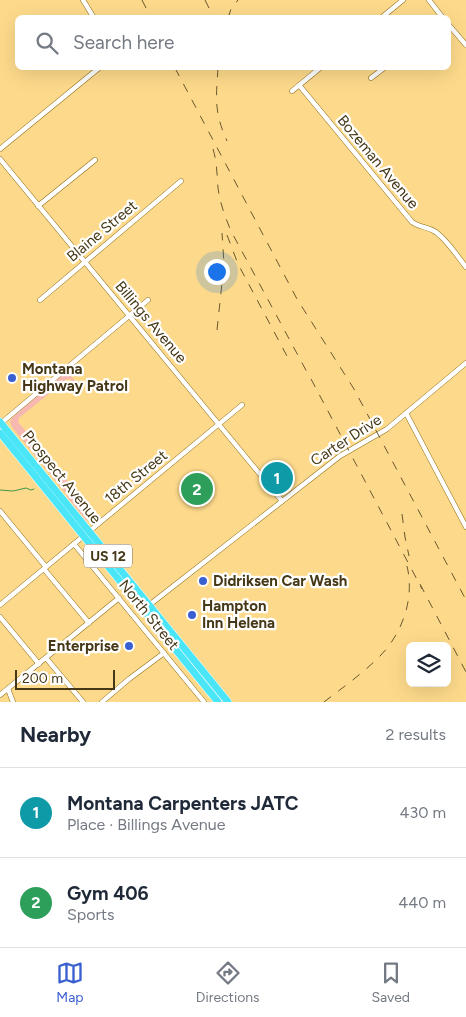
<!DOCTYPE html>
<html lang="en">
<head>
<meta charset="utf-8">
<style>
  :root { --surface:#fff; --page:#f6f6f7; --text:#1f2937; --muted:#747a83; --line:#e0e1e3; --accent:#3a5fd0 }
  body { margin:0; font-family:Figtree,sans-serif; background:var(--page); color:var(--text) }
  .controls { position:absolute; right:15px; bottom:15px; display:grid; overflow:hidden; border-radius:8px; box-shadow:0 5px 20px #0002 }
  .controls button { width:45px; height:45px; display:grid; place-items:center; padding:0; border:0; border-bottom:1px solid var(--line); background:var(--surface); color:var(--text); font:25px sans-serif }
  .scale { position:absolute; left:15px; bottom:12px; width:100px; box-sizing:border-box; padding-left:5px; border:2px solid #463817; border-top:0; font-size:14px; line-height:18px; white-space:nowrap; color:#463817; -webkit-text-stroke:4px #fff; paint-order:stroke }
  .you { position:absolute; left:216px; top:271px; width:18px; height:18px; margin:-12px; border:4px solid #fff; border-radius:50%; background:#1a73e8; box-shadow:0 0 0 8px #1a73e833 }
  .badge { display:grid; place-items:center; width:32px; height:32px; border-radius:50%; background:var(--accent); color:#fff; font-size:16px; font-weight:700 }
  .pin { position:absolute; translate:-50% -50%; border:2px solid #fff; box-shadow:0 1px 5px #0006 }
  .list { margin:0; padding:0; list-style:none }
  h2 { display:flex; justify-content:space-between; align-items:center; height:65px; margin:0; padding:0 20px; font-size:21px }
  h2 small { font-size:16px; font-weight:400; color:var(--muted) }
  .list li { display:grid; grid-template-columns:32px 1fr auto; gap:15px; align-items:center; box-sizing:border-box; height:90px; padding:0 20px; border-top:1px solid var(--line) }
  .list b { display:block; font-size:19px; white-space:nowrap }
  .list p { margin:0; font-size:16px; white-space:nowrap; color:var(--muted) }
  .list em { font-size:16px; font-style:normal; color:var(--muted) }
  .icon { flex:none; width:28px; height:28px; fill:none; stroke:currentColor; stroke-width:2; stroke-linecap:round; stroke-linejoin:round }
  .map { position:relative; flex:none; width:466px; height:702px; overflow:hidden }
  .search { position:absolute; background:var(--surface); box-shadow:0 5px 20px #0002; left:15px; right:15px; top:15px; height:55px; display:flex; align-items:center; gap:12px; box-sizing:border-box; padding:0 18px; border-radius:8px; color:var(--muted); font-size:19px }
  .sheet { height:245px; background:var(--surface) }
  nav { display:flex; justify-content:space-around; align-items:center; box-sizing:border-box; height:70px; border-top:1px solid var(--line); background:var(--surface); font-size:14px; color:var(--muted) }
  nav a { display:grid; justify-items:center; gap:2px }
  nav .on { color:var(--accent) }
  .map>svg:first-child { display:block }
</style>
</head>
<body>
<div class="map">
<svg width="466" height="702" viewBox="0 0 466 702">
  <rect width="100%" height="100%" fill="#fdda8b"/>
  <polygon fill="#f6b8b1" points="66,372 68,373 75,381 75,384 70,379 67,379 19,418 18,422 75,490 79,501 92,517 87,521 68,498 67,495 12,427 10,422 12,418 17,413"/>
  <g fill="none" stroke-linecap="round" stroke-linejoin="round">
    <polyline stroke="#41974e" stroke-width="1" points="0,490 13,491 26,488 31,490 34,489"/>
    <defs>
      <g id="minor">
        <polyline points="83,0 94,18"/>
        <polyline points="429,0 443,18"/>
        <polyline points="381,18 403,0"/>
        <polyline points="448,24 466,45"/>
        <polyline points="371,78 384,68"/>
        <path d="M 299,85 L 412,222 C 419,227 427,227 434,231 C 446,238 457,256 466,267"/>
        <polyline points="292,91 320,68"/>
        <polyline points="0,149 99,68"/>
        <polyline points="0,159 282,501"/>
        <polyline points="38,206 95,160"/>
        <polyline points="40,300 181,181"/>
        <polyline points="406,413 466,527"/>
        <polyline points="0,424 148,300"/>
        <polyline points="0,511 46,567"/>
        <polyline points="74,544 204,702"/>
        <polyline points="44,569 89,623"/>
        <polyline points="0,605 242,405"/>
        <polyline points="148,606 340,456 387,429 466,363"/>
        <polyline points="0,617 39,664"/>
        <polyline points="46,658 83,702"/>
        <polyline points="8,689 13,702"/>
        <polyline points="0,695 119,598"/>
        <polyline points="102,702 129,679 164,653"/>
      </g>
      <g id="highway">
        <polyline points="0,422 228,702"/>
        <polyline points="0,433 218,702"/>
      </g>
    </defs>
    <use href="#minor" stroke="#8e6e18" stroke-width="5.5"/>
    <use href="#highway" stroke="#fff" stroke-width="8"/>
    <use href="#minor" stroke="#fff" stroke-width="4.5"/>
    <use href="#highway" stroke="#4ae6f8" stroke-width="7"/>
    <g stroke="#69572d" stroke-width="1" stroke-dasharray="9 9" stroke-linecap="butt">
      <polyline points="142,0 151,18"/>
      <polyline points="205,0 214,18"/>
      <polyline points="228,18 231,9 238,0"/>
      <polyline points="175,68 297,299 354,389 466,600"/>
      <path d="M 218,68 C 216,99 214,112 227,141"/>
      <path d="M 213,149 C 217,162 217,175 218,188 C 220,203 225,217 231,231 L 308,374"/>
      <polyline points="227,235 238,264 288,358"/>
      <polyline points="217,330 224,264 222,233"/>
      <polyline points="311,379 422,589"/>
      <polyline points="402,514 405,537 409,556"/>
      <polyline points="420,584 466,672"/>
      <path d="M 324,702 C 342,688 362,674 378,658 C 402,635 415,599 407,566"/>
    </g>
  </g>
  <g fill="#3a5fd0" stroke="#fff" stroke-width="2">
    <circle cx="12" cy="378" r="5"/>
    <circle cx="203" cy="581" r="5"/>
    <circle cx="192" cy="615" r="5"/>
    <circle cx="129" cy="646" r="5"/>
  </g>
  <g text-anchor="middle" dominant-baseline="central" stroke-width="4.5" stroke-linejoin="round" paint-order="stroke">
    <rect fill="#fff" stroke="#7e745d" stroke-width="1" x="84" y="544.5" width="48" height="23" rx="4"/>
    <g font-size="14" font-weight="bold" fill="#463817">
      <text x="108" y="556">US 12</text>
    </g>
    <g font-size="15" fill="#463817" stroke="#fff">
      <text transform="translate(378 162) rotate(50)">Bozeman Avenue</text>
      <text transform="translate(102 231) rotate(-40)">Blaine Street</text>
      <text transform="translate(151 322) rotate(50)">Billings Avenue</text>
      <text transform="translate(346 440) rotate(-33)">Carter Drive</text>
      <text transform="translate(62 477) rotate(51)">Prospect Avenue</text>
      <text transform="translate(136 477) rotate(-39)">18th Street</text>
      <text transform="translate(149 615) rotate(51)">North Street</text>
    </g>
    <g font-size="15" font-weight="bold" fill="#463817" stroke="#fff" text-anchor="start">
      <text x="22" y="369">Montana<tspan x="22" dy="17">Highway Patrol</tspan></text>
      <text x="213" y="581">Didriksen Car Wash</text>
      <text x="202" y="606">Hampton<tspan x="202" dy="17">Inn Helena</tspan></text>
      <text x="119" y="646" text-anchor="end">Enterprise</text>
    </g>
  </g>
</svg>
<div class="controls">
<button><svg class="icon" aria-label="layers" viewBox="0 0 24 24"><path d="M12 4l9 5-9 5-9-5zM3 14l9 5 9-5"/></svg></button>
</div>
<div class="scale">200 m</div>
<div class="you"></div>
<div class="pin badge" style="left:277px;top:478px;background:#0f9aa8">1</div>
<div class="pin badge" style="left:197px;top:489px;background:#2e9e5b">2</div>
<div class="search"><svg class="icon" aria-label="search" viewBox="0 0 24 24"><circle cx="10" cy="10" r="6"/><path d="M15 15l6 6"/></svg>Search here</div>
</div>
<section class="sheet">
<h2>Nearby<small>2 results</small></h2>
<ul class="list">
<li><span class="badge" style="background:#0f9aa8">1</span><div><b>Montana Carpenters JATC</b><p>Place · Billings Avenue</p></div><em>430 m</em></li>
<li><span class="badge" style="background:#2e9e5b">2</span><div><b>Gym 406</b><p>Sports</p></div><em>440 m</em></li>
</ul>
</section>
<nav>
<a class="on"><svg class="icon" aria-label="map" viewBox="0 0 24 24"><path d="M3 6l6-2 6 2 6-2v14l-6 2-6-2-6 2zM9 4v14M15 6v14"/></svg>Map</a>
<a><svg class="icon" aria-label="directions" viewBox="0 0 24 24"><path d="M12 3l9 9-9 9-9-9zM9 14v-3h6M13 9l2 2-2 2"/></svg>Directions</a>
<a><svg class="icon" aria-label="saved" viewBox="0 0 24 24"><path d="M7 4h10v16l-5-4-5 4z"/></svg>Saved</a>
</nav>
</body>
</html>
